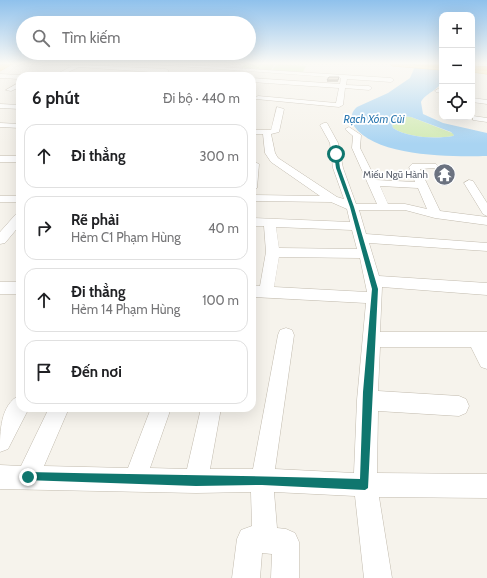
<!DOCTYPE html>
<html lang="vi">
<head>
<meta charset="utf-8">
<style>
  :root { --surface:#fff; --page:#f2f2f2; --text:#202124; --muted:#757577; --line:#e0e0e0 }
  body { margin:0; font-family:Cabin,sans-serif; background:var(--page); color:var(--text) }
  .controls { position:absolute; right:12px; top:12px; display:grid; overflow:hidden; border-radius:8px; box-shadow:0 4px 16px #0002 }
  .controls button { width:36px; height:36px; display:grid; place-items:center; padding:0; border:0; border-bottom:1px solid var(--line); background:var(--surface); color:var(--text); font:20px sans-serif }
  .stop { position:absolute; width:12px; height:12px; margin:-9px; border:3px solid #0f766e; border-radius:50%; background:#fff }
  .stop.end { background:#0f766e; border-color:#fff; box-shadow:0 1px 4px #0008 }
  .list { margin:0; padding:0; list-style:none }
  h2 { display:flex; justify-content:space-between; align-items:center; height:52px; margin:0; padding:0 16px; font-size:17px }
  h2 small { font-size:13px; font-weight:400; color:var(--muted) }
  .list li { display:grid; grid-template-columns:26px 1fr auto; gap:12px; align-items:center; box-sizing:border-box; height:64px; margin:0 8px 8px; padding:0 8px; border:1px solid var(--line); border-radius:12px }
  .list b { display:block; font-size:15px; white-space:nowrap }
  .list p { margin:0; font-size:13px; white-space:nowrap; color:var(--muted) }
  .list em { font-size:13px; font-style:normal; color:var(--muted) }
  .icon { flex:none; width:22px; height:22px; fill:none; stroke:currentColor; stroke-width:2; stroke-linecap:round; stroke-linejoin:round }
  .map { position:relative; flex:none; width:487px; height:578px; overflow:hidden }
  .search { position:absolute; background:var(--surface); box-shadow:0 4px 16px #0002; left:16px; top:16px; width:240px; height:44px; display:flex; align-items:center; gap:10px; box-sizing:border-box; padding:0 14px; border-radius:22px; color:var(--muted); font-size:15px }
  .panel { position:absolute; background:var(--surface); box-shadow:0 4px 16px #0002; left:16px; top:72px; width:240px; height:340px; border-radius:12px }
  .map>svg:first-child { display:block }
</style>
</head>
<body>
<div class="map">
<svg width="487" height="578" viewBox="0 0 487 578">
  <rect width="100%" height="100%" fill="#f6f3ec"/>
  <g fill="#d2eab5">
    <polygon points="245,64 275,64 271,70 241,68"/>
    <polygon points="277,64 306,66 303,72 272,70"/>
    <path d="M 402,116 L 411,117 L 455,134 L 453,136 C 435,139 409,138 393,128 L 392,124 L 396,118 Z"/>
  </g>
  <path fill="#a9d4f2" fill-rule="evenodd" d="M 416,64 L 442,64 C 442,69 443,75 442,80 C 440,90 425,93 421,102 L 423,114 L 443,123 L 487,133 L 487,156 C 453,157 375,157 354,126 C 350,119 351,112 357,107 L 388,93 L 410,78 ZM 402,116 L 411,117 L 451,132 L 454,135 L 453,136 C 435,139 409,138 393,128 L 392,124 L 396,118 Z"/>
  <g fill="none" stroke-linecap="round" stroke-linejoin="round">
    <defs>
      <g id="minor">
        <polygon points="63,64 166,69 169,71 166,73 79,67 60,76 53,76 72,66"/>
        <polygon points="151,64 172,64 391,78 394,80 391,82 347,79 346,85 369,86 372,88 369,90 345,88 343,105 339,107 256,99 255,98 258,96 336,103 339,88 252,82 252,78 340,84 341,78"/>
        <polygon points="0,74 20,75 22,76 20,76 20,79 0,78"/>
        <polygon points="20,82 20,87 11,91 6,90"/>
        <polygon points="438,89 442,89 442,93 436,92 435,91"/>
        <polygon points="472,98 487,100 487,104 472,102"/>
        <polygon points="0,104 20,105 20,109 0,108"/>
        <path d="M 277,107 L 284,109 L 279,132 L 271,134 L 275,153 L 278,158 L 337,197 L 344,199 L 333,168 L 330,143 L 320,125 L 324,123 L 327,123 L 338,143 L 343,168 L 356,204 L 377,204 L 352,148 L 353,136 L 345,129 L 349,127 L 361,135 L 360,148 L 376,180 L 415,182 L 409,167 L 412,164 L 436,164 L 438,166 L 436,168 L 420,169 L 440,211 L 487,217 L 487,225 L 435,218 L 405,210 L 359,210 L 366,234 L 487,243 L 487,251 L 369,243 L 379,276 L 487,283 L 487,295 L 382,287 L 380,332 L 487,332 L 487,369 L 481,367 L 471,347 L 380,347 L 378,391 L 459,396 L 466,399 L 469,406 L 466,413 L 459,416 L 378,411 L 377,473 L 487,474 L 487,498 L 379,497 L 392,578 L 364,578 L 355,496 L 274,492 L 277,528 L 286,529 L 295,533 L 299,542 L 299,578 L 271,578 L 272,554 L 262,553 L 260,578 L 232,578 L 237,539 L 241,530 L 252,526 L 251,492 L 196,493 L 0,489 L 0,465 L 21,466 L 49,408 L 69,408 L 44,466 L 128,468 L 151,408 L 171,408 L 150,468 L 187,469 L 201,408 L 221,408 L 210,469 L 253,469 L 278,335 L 280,330 L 286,328 L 292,330 L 294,335 L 275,469 L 354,473 L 357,400 L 366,303 L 252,297 L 252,285 L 260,286 L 266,252 L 264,226 L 252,226 L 252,218 L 350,222 L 347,209 L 331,202 L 252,201 L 252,195 L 320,196 L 271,162 L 265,153 L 263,134 L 252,134 L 252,130 L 271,130 ZM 380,186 L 418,188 L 427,209 L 405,204 L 388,204 ZM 276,227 L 352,230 L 357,249 L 279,248 ZM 279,257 L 360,258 L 367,292 L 274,287 Z"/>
        <polygon points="473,116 487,118 487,122 473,120"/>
        <polygon points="0,123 20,124 20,128 0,127"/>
        <rect x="0" y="156" width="20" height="6"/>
        <polygon points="252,161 259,164 257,188 252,191"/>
        <polygon points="469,180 473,181 487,203 487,216 483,214 464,183"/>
        <rect x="0" y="196" width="20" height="6"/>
        <polygon points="20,213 20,225 5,243 0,244 0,232 16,214"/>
        <rect x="0" y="282" width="20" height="12"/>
        <path d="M 20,395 L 20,408 L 29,408 L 8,449 L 0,452 C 0,432 0,404 20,395 Z"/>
      </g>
      <g id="major">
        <polygon points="5,64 12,64 0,71 0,66"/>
        <polygon points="390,64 442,66 442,70 393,66"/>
        <polygon points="472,68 487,70 487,74 472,72"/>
      </g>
      <g id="highway">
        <polygon points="413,64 442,64 442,68 417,66"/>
        <polygon points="472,66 487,67 487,71 472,70"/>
      </g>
    </defs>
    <use href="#minor" stroke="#c2bbae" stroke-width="1"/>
    <use href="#major" stroke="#e6c16a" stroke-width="1"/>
    <use href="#highway" stroke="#e0a43c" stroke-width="1"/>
    <use href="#minor" fill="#fff" fill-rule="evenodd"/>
    <use href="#major" fill="#ffe39c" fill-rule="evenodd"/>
    <use href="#highway" fill="#ffcf6e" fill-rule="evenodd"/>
  </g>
  <polygon fill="#bab2a6" points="339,77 338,82 327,82 327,80"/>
  <polygon fill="#d8cfc1" stroke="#979187" points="329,77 339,77 338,80 327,80"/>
  <linearGradient id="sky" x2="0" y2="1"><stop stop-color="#8fc1ec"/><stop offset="0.44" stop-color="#fbfaf6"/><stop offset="1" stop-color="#fbfaf6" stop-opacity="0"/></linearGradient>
  <rect width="487" height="144" fill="url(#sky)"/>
  <path fill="#0f766e" d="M 336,152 L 338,154 L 340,168 L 354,207 L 378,289 L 368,488 L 365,490 L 262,485 L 196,486 L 25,480 L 23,477 L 25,473 L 28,472 C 139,475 249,475 360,479 L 363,392 L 372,289 L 350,207 L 336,168 L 334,154 Z"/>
  <defs>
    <symbol id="temple-disc" viewBox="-11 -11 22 22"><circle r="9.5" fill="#6b7280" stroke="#fff"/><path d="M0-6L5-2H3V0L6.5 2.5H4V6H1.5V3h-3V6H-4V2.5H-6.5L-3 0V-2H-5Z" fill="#fff"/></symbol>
  </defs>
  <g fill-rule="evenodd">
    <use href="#temple-disc" x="432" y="162" width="25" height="25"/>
  </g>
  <g text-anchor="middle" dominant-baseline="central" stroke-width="3.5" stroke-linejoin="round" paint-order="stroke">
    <g font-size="10" fill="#5b616d" stroke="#fff" text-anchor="end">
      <text x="428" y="174">Miếu Ngũ Hành</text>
    </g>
    <g font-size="11" font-style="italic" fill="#2e7ab2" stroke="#fff">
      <text x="374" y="119">Rạch Xóm Củi</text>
    </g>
  </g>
</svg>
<div class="controls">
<button>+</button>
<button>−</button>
<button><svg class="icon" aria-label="locate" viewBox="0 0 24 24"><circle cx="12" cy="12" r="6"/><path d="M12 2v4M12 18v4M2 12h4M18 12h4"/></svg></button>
</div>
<div class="stop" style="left:336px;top:154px"></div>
<div class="stop end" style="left:28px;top:477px"></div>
<div class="search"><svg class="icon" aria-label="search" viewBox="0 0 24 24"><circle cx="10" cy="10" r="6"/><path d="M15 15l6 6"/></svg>Tìm kiếm</div>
<section class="panel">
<h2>6 phút<small>Đi bộ · 440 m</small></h2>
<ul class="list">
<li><svg class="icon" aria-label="ahead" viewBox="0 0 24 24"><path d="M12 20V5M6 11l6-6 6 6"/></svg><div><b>Đi thẳng</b></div><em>300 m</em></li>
<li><svg class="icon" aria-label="right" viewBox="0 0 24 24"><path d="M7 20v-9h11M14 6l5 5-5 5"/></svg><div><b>Rẽ phải</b><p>Hẻm C1 Phạm Hùng</p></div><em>40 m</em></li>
<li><svg class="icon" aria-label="ahead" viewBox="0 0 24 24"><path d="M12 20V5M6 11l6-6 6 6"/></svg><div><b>Đi thẳng</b><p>Hẻm 14 Phạm Hùng</p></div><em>100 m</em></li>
<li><svg class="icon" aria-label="arrive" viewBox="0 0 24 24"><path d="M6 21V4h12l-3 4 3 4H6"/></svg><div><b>Đến nơi</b></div></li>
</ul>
</section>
</div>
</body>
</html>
